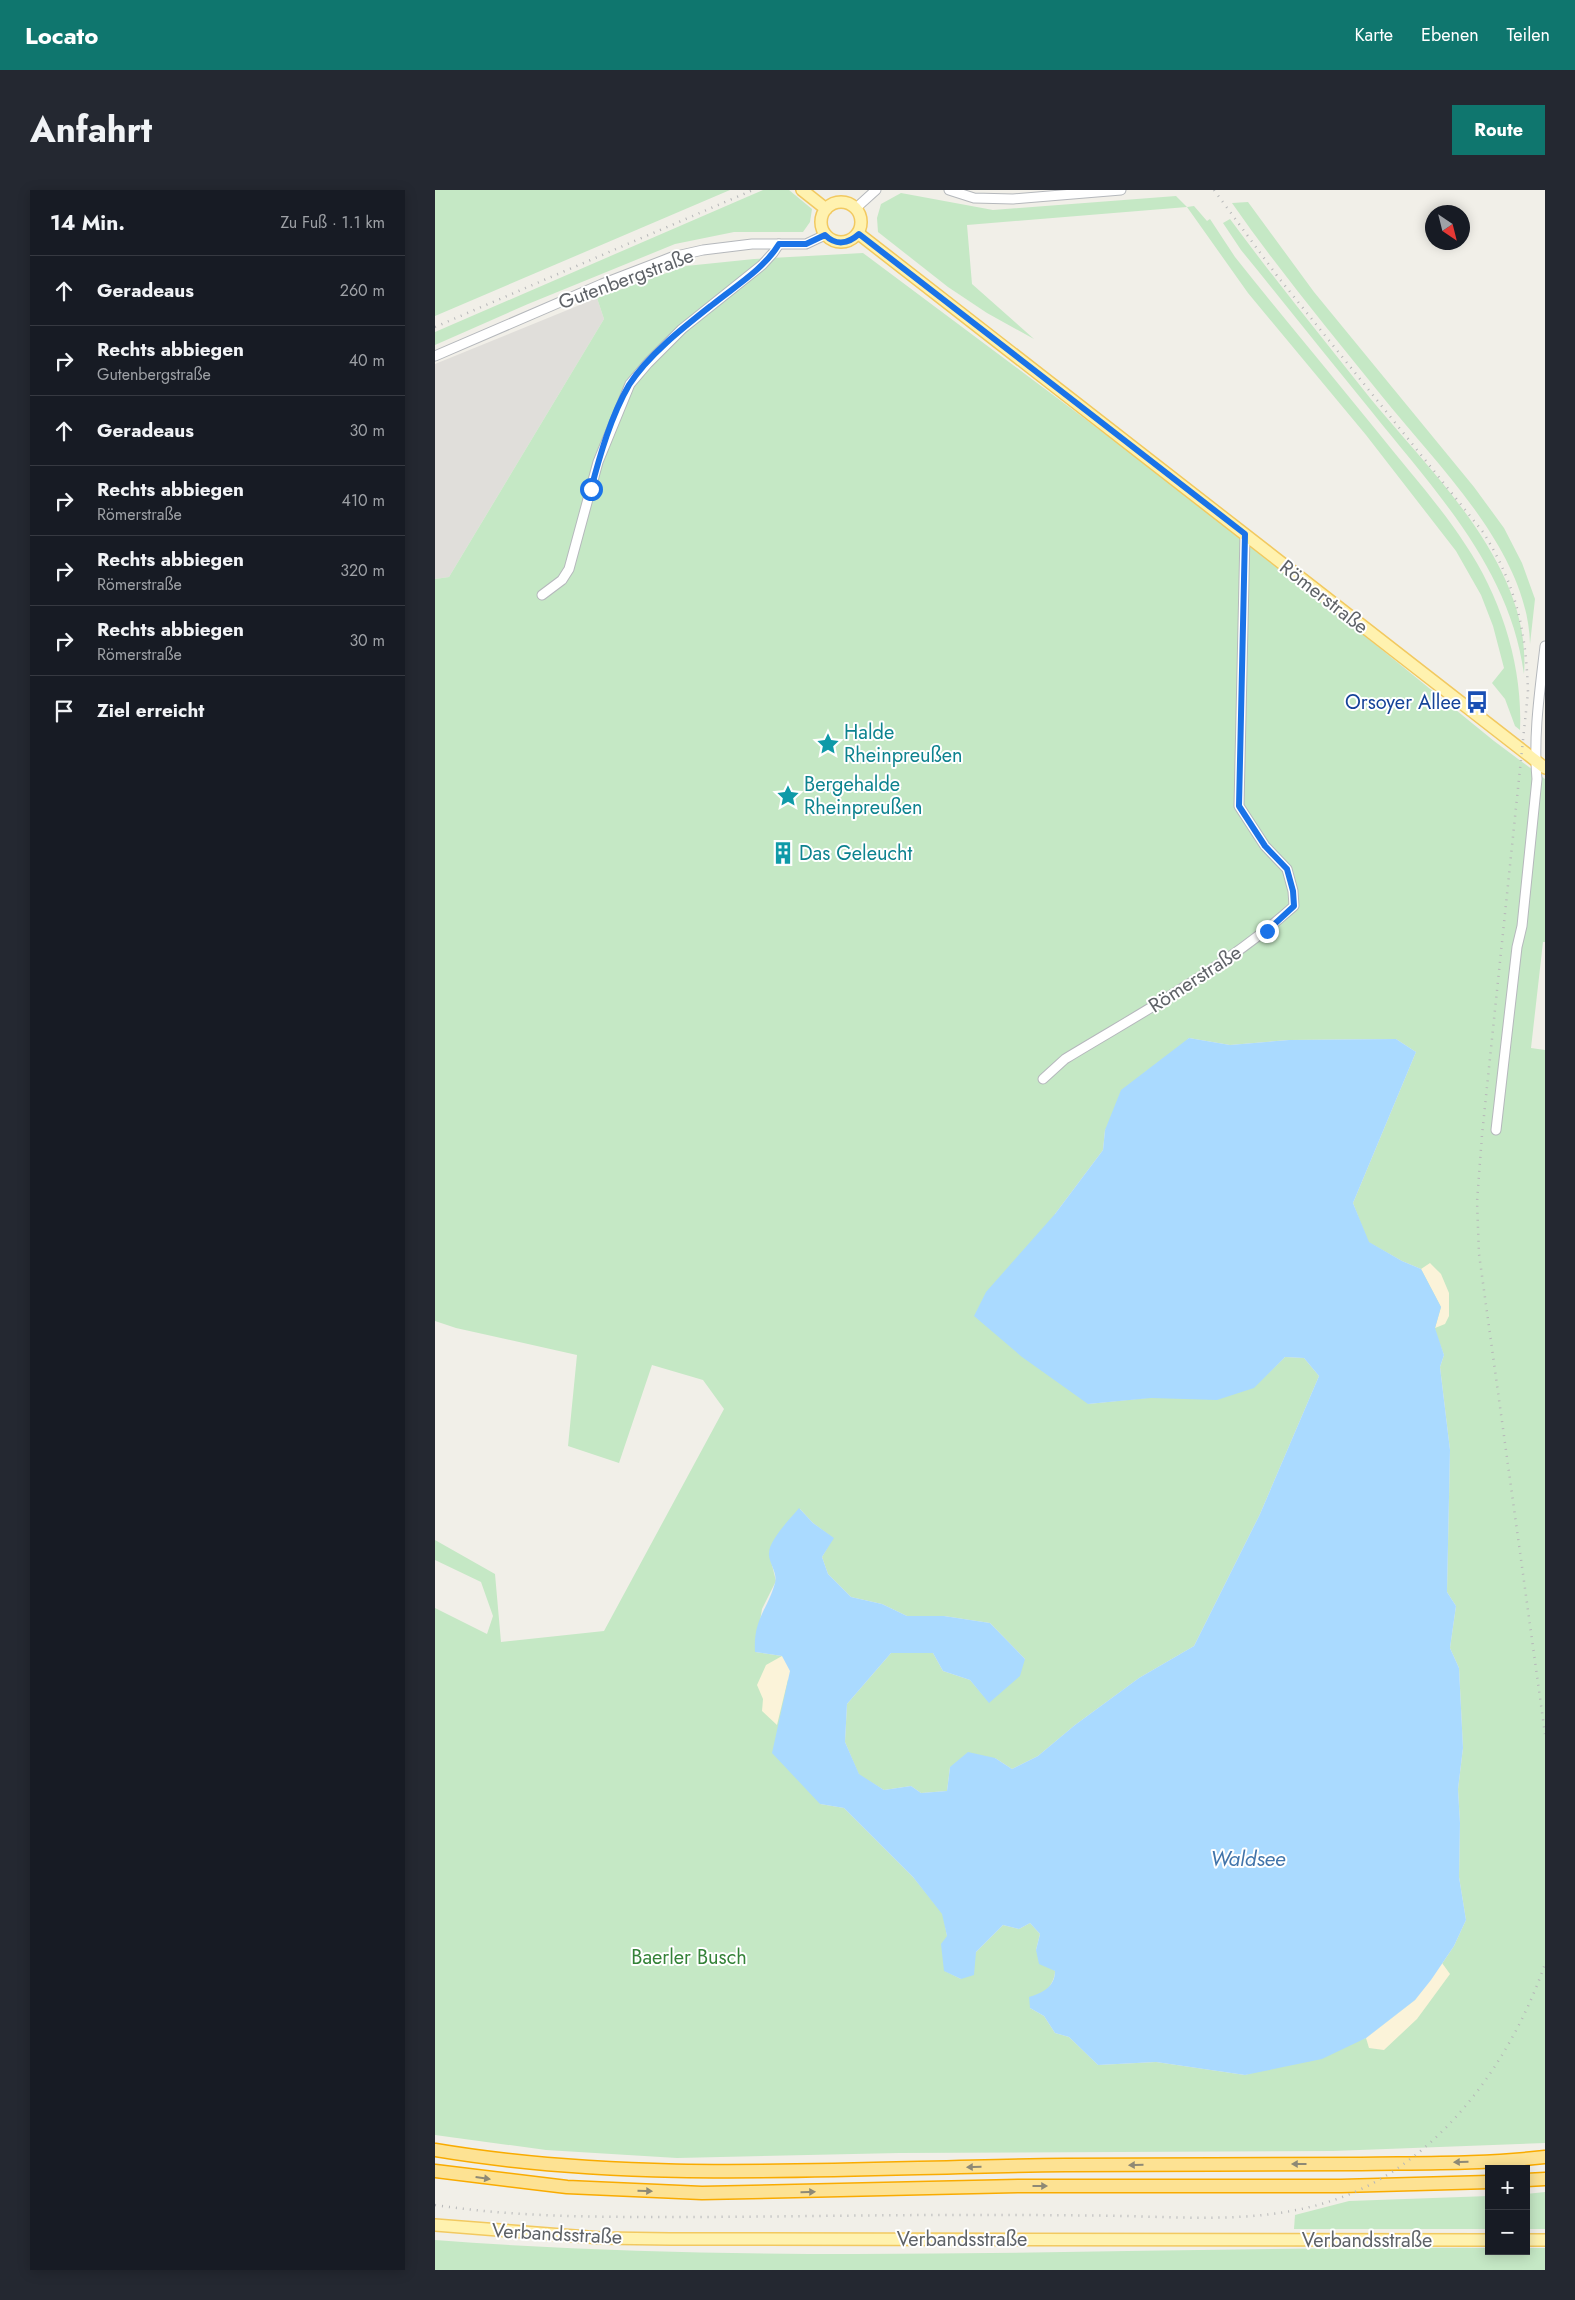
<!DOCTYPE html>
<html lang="de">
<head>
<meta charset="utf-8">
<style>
  :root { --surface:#171b24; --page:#242831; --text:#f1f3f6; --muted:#9ea1a6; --line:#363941; --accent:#0f766e }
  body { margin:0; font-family:Jost,sans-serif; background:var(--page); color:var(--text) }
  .controls { position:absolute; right:15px; bottom:15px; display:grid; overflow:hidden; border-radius:0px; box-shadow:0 2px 12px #0003 }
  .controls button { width:45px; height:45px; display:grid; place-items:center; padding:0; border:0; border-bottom:1px solid var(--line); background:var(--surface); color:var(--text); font:25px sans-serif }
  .compass { position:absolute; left:990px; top:15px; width:45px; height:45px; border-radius:50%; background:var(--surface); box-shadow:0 2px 12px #0003; rotate:145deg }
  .stop { position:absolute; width:15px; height:15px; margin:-11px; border:4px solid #1a73e8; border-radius:50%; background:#fff }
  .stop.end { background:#1a73e8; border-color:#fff; box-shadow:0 1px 5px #0008 }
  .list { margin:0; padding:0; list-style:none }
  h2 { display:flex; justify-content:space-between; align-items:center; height:65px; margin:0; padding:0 20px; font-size:21px }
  h2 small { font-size:16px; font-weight:400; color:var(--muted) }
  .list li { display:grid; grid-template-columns:32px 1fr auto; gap:15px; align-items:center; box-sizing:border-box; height:70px; padding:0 20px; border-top:1px solid var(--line) }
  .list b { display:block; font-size:19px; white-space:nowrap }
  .list p { margin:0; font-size:16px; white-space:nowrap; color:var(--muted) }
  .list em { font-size:16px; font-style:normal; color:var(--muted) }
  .icon { flex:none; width:28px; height:28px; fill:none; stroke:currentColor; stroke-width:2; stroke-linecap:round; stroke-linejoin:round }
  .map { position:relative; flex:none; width:1110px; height:2080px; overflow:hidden; border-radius:0px }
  header { display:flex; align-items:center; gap:30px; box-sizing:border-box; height:70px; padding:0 25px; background:var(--accent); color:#fff }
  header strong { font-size:24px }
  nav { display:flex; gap:28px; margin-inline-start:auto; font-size:18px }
  .intro { display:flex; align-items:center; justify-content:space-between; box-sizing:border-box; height:120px; padding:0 30px }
  h1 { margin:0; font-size:35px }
  .button { padding:12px 22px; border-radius:0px; background:var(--accent); color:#fff; font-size:18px; font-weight:700 }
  main { display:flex; gap:30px; padding:0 30px }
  aside { flex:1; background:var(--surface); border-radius:0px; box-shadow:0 2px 12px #0003 }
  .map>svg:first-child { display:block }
</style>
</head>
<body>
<header>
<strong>Locato</strong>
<nav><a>Karte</a><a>Ebenen</a><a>Teilen</a></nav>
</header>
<div class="intro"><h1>Anfahrt</h1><a class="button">Route</a></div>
<main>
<aside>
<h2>14 Min.<small>Zu Fuß · 1.1 km</small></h2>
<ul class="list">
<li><svg class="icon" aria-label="ahead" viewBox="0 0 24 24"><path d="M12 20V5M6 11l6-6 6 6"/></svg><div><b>Geradeaus</b></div><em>260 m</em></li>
<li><svg class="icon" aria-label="right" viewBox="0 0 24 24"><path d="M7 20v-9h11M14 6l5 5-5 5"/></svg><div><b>Rechts abbiegen</b><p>Gutenbergstraße</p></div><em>40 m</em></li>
<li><svg class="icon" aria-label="ahead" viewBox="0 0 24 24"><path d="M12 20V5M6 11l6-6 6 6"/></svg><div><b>Geradeaus</b></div><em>30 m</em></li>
<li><svg class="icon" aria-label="right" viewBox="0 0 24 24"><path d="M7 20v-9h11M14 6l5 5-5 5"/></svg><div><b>Rechts abbiegen</b><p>Römerstraße</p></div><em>410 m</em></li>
<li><svg class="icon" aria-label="right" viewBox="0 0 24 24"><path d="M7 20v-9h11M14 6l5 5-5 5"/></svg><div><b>Rechts abbiegen</b><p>Römerstraße</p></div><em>320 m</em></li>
<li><svg class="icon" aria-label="right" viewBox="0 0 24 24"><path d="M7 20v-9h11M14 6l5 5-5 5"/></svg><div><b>Rechts abbiegen</b><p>Römerstraße</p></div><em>30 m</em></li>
<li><svg class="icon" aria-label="arrive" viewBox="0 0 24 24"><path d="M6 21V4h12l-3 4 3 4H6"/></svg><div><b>Ziel erreicht</b></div></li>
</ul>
</aside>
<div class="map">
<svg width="1110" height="2080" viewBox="0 0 1110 2080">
  <rect width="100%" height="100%" fill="#f1efe8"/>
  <polygon fill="#e0deda" points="162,108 169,129 14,387 0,389 0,174"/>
  <g fill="#c5e8c5" fill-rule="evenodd">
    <polygon points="0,0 295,0 0,126"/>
    <polygon points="328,0 354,0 377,19 375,32 368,42 299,42 240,54 93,114 0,155 0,142"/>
    <path d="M 466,3 L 558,20 L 741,6 L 752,17 L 759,16 L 772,31 L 775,29 L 800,67 C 846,125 894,182 941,240 C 971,278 1004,314 1030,354 C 1066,407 1088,476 1085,540 L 1080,536 L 1070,509 L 1057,493 L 1069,478 L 1058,436 L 1046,405 L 1021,361 L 931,245 L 813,103 L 752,17 L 532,35 L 537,94 L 599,149 L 552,123 L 513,97 L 443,42 L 442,28 L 446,14 Z"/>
    <path d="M 813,12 L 879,102 L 1039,297 L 1069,338 L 1087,373 L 1100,409 L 1095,454 C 1093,361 1001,274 946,205 C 895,142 843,79 797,13 Z"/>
    <path d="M 795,29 C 840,90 888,149 935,208 C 998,285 1097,376 1089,484 C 1075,379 1001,302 937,222 C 893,168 850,114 806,60 L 788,33 Z"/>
    <path d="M 428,63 L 816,353 L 1059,551 L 1110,589 L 1110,752 L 1108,752 L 1096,858 L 1110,860 L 1110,1953 L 898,1961 L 464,1963 L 242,1968 L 111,1960 L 0,1945 L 0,1418 L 52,1444 L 58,1426 L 46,1392 L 0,1370 L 0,1350 L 60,1384 L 66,1452 L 169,1441 L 289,1219 L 268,1190 L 217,1175 L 184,1273 L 133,1256 L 142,1165 L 21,1138 L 0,1131 L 0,389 L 14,387 L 169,129 L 162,108 L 251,76 L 319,69 ZM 754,848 L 795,855 L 854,850 L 961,849 L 981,862 L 918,1013 L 933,1052 L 967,1071 L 986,1079 L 1001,1144 L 1009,1165 L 1005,1177 L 1015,1260 L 1012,1402 L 1021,1416 L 1015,1458 L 1024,1478 L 1028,1558 L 1023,1599 L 1025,1633 L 1024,1687 L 1031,1730 L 1019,1756 L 996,1790 L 980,1810 L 931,1848 L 810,1885 L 721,1872 L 663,1875 L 634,1847 L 620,1843 L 609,1826 L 595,1818 C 605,1808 620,1795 620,1781 L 601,1760 L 605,1744 L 595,1733 L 584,1739 L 568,1735 L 541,1762 L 526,1789 L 510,1781 L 512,1746 L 508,1724 L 478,1687 L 409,1618 L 385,1614 L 347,1466 L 320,1462 L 327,1419 L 341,1391 L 334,1363 L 338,1352 L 365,1319 L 378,1333 L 398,1348 L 387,1367 L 393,1384 L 416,1407 L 447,1414 L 472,1426 L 509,1426 L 555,1433 L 590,1469 L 554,1512 L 535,1490 L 508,1481 L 498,1463 L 456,1463 L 412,1514 L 410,1552 L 424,1585 L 449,1600 L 476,1596 L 486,1603 L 512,1601 L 515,1577 L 560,1568 L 577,1579 L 603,1566 L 640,1535 L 704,1488 L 759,1456 L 825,1324 L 884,1186 L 869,1168 L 850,1167 L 819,1197 L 653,1214 L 620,1024 L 668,960 L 670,940 Z"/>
    <polygon points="1110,2002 1110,2039 1091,2039 1091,2004"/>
    <polygon points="1054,2006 1054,2039 859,2039 860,2025 914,2011"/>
    <path d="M 0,2050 C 351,2077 703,2056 1054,2058 L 1054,2061 L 1091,2061 L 1091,2058 L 1110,2058 L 1110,2080 L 0,2080 Z"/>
  </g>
  <g fill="#fbf3d9">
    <polygon points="995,1073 1006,1084 1014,1103 1014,1126 1010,1134 1000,1138 1006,1117 986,1079"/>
    <polygon points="347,1466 355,1481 342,1535 327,1521 328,1509 322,1495 331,1475"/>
    <polygon points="1007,1773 1015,1784 982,1829 949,1860 934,1858 931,1848 980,1810"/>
  </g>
  <path fill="#aadaff" d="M 754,848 L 795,855 L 854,850 L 961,849 L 981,862 L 918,1013 L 934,1052 L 967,1071 L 986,1079 L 1006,1117 L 1000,1138 L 1009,1165 L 1005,1177 L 1015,1260 L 1012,1402 L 1021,1416 L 1015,1458 L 1024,1478 L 1028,1558 L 1023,1599 L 1025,1633 L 1024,1687 L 1031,1730 L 1019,1756 L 996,1790 L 980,1810 L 931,1848 L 887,1869 L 810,1885 L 721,1872 L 663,1875 L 634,1847 L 620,1843 L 609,1826 L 595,1818 L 594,1807 C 607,1803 620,1797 620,1781 L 604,1774 L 601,1760 L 605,1744 L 595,1733 L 584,1739 L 568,1735 L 541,1762 L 539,1785 L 526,1789 L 509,1781 L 506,1754 L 512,1746 L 507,1724 L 478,1687 L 409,1618 L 385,1614 L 337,1563 L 355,1481 L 347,1466 L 320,1462 C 318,1429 332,1421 340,1393 C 343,1383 333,1372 334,1363 C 334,1350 356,1328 364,1318 L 378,1333 L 399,1348 L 387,1367 L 393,1384 L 416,1407 L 447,1414 L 472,1426 L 509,1426 L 555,1433 L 590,1469 L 585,1486 L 554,1513 L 535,1490 L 508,1481 L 498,1463 L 456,1463 L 412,1514 L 410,1552 L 424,1584 L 449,1600 L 476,1596 L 486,1603 L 512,1601 L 515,1577 L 533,1562 L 560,1568 L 577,1579 L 603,1566 L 640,1535 L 704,1488 L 759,1456 L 825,1324 L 884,1186 L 869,1168 L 850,1167 L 819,1198 L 782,1210 L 716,1208 L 653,1214 L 587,1167 L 539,1126 L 551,1102 L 620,1024 L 668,960 L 670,940 L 686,900 Z"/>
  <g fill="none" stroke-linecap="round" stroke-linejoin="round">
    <defs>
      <g id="minor">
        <polyline points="514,0 539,8 578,9 686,0"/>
        <polyline points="421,18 441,0"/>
        <polyline points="0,166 167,94 237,67 268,60 317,54 371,54 390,45"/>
        <polyline points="107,405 127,390 134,379 163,272 195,194 213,173 247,139 327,75 338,63 344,54"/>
        <path d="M 608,889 L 630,869 C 709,821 790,778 859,716 L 858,701 L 852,679 L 830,656 L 804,616 L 810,344"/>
        <path d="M 1061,940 L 1082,757 L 1087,736 L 1102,589 C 1098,545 1105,500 1110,456"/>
      </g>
      <g id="major">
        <polyline points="367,0 391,19"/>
        <circle cx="406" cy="32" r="20"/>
        <polyline points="424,44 1110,578"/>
        <polyline points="0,2035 166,2048 235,2049 1054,2050"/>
        <polyline points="1091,2050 1110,2050"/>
      </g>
      <g id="highway">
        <path d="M 0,1960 C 208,1995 420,1977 630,1975 C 729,1974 827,1975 926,1974 C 987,1973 1049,1974 1110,1967"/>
        <polyline points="0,1981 132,1997 267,2003 585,1996 906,1996 1054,1992"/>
        <polyline points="1091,1990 1110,1989"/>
      </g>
    </defs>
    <use href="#minor" stroke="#b5b8bc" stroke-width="11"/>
    <use href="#major" stroke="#f2c960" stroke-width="14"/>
    <use href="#highway" stroke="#f9ab00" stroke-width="15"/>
    <use href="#minor" stroke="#fff" stroke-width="9"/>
    <use href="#major" stroke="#fff2af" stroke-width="11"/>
    <use href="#highway" stroke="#fde293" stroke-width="12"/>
    <g stroke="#b6b7b8" stroke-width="2.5" stroke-dasharray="1 6" stroke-linecap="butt">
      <path d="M 779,0 L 843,87 L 1048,342 C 1081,395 1091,440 1093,502 L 1047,945 L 1042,1012 L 1044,1064 L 1110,1544"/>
      <polyline points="0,137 318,0"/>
      <path d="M 0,2015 C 81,2027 158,2027 240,2027 C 333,2027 425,2025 518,2025 C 576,2025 633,2025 691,2026 C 770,2028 848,2034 922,2001 C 1013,1960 1078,1866 1110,1774"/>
    </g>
  </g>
  <defs><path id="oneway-solid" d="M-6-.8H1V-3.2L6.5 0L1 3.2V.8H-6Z" transform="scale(1.25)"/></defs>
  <g fill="#8e8975">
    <use href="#oneway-solid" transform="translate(1026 1972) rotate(178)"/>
    <use href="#oneway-solid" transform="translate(864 1974) rotate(180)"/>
    <use href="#oneway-solid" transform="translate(701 1975) rotate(179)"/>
    <use href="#oneway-solid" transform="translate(539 1977) rotate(179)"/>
    <use href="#oneway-solid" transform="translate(48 1988) rotate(8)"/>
    <use href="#oneway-solid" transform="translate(605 1996)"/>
    <use href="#oneway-solid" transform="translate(210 2001) rotate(2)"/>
    <use href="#oneway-solid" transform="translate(373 2002) rotate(-1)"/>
  </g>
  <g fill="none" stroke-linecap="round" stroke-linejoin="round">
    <path stroke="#1a73e8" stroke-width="6" d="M 156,299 C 165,265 176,226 194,195 C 213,165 249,137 277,115 C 299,97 329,79 344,54 L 371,54 L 390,45 C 401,56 413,54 424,44 L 810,344 L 804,616 L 830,656 L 852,679 L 858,701 L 859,716 L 832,741"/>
  </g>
  <defs>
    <symbol id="bus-bare" viewBox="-9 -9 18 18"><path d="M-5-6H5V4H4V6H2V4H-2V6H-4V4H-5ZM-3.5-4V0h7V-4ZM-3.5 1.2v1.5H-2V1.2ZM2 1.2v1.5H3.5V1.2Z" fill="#1a4fb4" stroke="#fff" stroke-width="2.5" paint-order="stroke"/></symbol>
    <symbol id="sight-bare" viewBox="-9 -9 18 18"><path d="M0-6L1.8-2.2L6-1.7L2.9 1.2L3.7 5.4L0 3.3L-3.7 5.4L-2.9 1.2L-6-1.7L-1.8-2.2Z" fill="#0f9aa8" stroke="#fff" stroke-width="2.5" paint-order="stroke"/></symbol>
    <symbol id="building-bare" viewBox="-9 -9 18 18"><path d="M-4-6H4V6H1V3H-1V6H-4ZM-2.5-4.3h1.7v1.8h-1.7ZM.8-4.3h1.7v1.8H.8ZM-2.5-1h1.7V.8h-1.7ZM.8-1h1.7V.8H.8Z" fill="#0f9aa8" stroke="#fff" stroke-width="2.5" paint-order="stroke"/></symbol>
  </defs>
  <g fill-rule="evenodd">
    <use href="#bus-bare" x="1026" y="496" width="32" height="32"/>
    <use href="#sight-bare" x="377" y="538" width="32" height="32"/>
    <use href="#sight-bare" x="337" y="590" width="32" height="32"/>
    <use href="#building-bare" x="332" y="647" width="32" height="32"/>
  </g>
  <g text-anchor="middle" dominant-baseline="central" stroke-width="4" stroke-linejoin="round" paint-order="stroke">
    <g font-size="20" fill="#5f6368" stroke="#fff">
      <text transform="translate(191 89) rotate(-20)">Gutenbergstraße</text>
      <text transform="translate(889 407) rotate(38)">Römerstraße</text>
      <text transform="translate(760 789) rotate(-33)">Römerstraße</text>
      <text transform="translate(122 2044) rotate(3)">Verbandsstraße</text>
      <text x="527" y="2049">Verbandsstraße</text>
      <text x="932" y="2050">Verbandsstraße</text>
    </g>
    <g font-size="20" fill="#164399" stroke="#fff" text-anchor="end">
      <text x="1026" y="512">Orsoyer Allee</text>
    </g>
    <g font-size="20" fill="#0d838f" stroke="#fff" text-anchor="start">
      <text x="409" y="542">Halde<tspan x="409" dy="23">Rheinpreußen</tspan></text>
      <text x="369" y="594">Bergehalde<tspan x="369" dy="23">Rheinpreußen</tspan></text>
      <text x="364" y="663">Das Geleucht</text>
    </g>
    <g font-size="20" fill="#348238" stroke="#fff">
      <text x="254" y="1767">Baerler Busch</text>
    </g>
    <g font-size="21" font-style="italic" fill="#4174aa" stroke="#fff">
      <text x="813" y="1669">Waldsee</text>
    </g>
  </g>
</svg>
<div class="controls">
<button>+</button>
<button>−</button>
</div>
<svg class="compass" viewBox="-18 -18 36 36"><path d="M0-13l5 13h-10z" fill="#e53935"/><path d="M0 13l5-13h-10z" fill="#9ea1a6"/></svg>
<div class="stop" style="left:156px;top:299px"></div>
<div class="stop end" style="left:832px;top:741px"></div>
</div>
</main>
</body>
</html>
